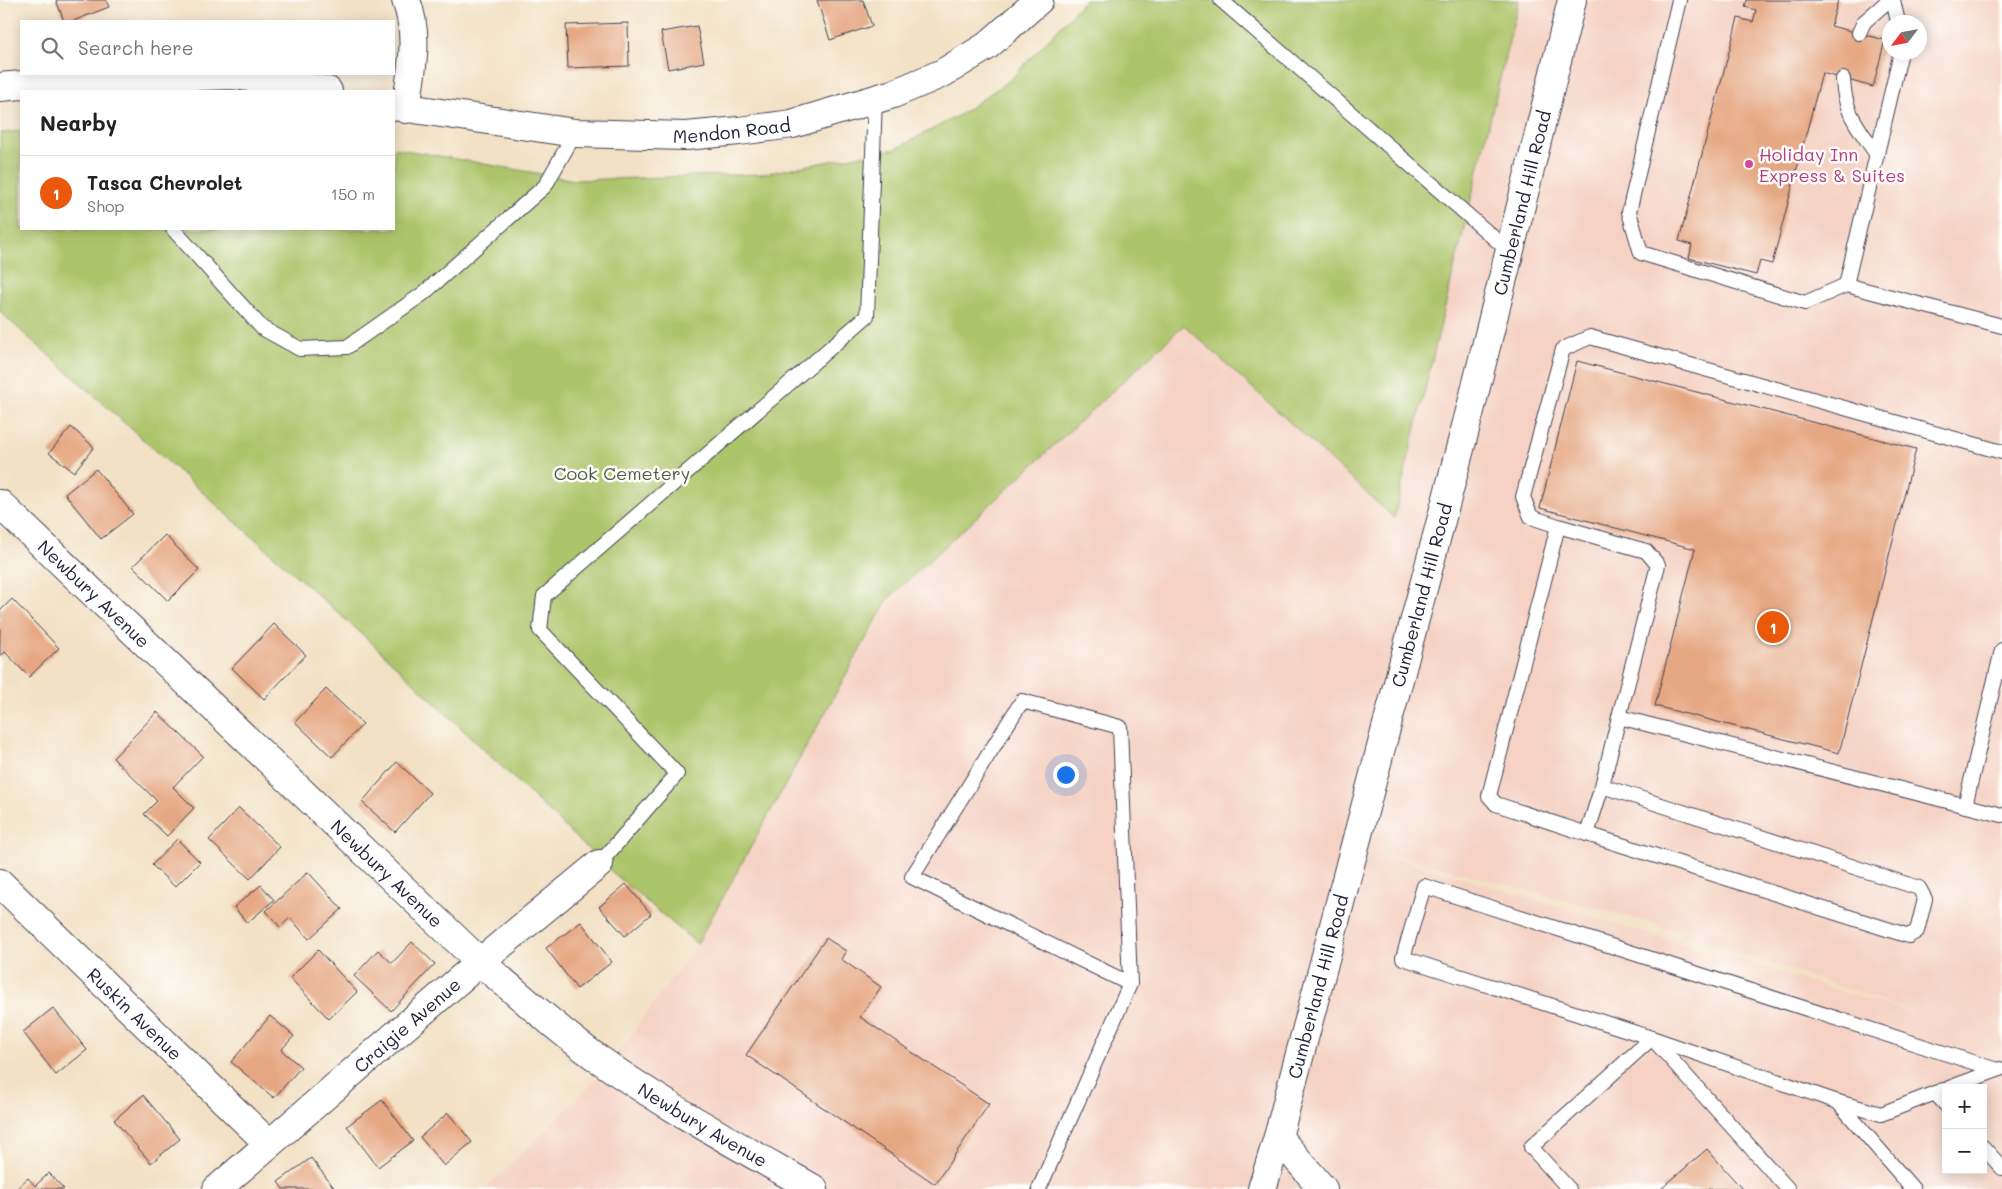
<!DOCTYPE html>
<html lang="en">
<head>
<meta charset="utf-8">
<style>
  :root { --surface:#fff; --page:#f2f2f2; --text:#222; --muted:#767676; --line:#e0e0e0; --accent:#ea580c }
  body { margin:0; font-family:Mali,sans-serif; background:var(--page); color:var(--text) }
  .controls { position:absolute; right:15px; bottom:15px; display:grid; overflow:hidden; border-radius:0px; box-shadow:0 2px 12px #0003 }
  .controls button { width:45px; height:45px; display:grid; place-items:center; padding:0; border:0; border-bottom:1px solid var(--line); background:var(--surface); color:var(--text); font:25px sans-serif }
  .compass { position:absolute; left:1882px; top:15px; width:45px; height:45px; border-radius:50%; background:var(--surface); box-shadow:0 2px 12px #0003; rotate:238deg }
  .you { position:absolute; left:1065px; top:774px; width:18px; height:18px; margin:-12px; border:4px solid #fff; border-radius:50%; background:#1a73e8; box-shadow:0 0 0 8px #1a73e833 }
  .badge { display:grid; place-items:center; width:32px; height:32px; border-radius:50%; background:var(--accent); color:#fff; font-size:16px; font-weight:700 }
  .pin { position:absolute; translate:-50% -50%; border:2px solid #fff; box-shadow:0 1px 5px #0006 }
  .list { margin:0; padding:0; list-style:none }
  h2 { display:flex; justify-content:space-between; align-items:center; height:65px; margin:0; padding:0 20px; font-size:21px }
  h2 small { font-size:16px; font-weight:400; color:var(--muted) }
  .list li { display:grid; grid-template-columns:32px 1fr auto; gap:15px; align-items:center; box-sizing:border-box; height:75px; padding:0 20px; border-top:1px solid var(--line) }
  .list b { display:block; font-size:19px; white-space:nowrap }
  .list p { margin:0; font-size:16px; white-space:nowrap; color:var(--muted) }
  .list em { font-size:16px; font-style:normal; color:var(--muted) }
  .icon { flex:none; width:28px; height:28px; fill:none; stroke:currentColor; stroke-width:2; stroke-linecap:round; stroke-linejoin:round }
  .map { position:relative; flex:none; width:2002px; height:1189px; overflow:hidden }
  .search { position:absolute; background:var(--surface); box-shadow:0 2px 12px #0003; left:20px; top:20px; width:375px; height:55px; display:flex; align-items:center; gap:12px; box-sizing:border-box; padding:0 18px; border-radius:0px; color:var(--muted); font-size:19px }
  .panel { position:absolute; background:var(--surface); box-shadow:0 2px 12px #0003; left:20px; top:90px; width:375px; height:140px; border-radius:0px }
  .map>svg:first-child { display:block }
</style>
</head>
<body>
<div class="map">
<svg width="2002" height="1189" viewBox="0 0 2002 1189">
  <rect width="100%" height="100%" fill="#fdfcf7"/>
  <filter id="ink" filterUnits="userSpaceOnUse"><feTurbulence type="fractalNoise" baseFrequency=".02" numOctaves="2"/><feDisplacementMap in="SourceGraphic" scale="10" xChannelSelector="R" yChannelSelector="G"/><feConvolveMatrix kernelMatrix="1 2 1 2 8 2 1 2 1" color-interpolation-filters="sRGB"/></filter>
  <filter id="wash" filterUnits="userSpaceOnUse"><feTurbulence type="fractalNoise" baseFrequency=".0096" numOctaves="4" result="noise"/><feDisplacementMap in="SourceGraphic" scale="20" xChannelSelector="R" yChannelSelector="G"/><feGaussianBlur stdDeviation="1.12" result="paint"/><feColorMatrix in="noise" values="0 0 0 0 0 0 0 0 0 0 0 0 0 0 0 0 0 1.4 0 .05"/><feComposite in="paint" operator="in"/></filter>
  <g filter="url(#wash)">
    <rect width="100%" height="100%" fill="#f2e1c4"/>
    <path fill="#f5d2c3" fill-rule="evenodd" d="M 1519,0 L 2002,0 L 2002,1023 L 1987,1025 L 2002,1024 L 2002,1189 L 485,1189 L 604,1072 L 697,944 L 888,599 L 1184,325 L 1394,517 ZM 1890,22 L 1920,22 L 1920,52 L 1890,52 ZM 1366,848 L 1660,925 L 1940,1021 L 1366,849 ZM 1946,1088 L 1983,1088 L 1983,1170 L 1946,1170 Z"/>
    <polygon fill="#adc56a" stroke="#687452" points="1085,0 1519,0 1394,518 1184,325 888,599 697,944 611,871 373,644 0,312 0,133 21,131 21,229 394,229 394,148 575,180 761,174 895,149 961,114 1011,79"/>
    <g id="blocks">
      <g fill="#e6a884">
        <polygon points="56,0 106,0 109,7 73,21 64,21"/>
        <polygon points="817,0 863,0 872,26 830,40"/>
        <polygon points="1747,0 1838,0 1831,26 1885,40 1873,87 1822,73 1772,264 1760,261 1756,275 1689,258 1692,245 1679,241 1738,18 1753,22 1756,10 1745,7"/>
        <polygon points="628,23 629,66 568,68 566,25"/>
        <polygon points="697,26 704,62 668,69 661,32"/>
        <polygon points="1577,361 1916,449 1839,753 1655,706 1695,549 1540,508"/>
        <polygon points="71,427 94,447 74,472 49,453"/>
        <polygon points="96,469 133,514 101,539 65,494"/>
        <polygon points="165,535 199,570 168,601 133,566"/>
        <polygon points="12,599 59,648 29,677 5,652 0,657 0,611"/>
        <polygon points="274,624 306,655 264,699 232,668"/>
        <polygon points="326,689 363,724 332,757 295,722"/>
        <polygon points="157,712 203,756 173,787 194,808 167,836 144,814 157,801 113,758"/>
        <polygon points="397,762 430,793 395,832 362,802"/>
        <polygon points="239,808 280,847 250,879 209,840"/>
        <polygon points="177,839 200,862 175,887 152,865"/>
        <polygon points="308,872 342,909 309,939 290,918 280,927 266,911"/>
        <polygon points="626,884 651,914 625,936 599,907"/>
        <polygon points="261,885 274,900 247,923 234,907"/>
        <polygon points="581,922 612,962 577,989 546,948"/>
        <polygon points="826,938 846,951 841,959 881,987 860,1017 989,1104 935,1184 746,1055"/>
        <polygon points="412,942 435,964 391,1011 354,976 378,950 392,963"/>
        <polygon points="318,950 357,992 329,1019 290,978"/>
        <polygon points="53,1008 87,1050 56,1075 23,1032"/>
        <polygon points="270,1016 294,1036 281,1050 301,1067 274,1098 231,1062"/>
        <polygon points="143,1095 180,1139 151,1163 114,1120"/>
        <polygon points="382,1100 413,1141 378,1167 347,1126"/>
        <polygon points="448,1113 472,1142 444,1166 420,1137"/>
        <polygon points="1707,1149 1742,1189 1661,1189"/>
        <polygon points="311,1158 335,1189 283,1189 278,1182"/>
        <polygon points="49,1173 64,1189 16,1189 28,1178 35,1186"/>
      </g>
    </g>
  </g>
  <g filter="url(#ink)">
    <use href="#blocks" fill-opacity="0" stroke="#413f50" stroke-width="1"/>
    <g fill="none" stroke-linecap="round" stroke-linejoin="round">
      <defs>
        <g id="lane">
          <polyline points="1221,0 1510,252"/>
          <polyline points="1679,0 1629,212 1641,253 1805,303 1846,285 2002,326"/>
          <polyline points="1893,0 1898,22"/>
          <polyline points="1859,33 1864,22 1889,0"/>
          <path d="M 1843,79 C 1844,113 1859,128 1877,155"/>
          <polyline points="173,229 262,328 300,349 347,347 424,293 545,186 575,133"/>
          <polyline points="1846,285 1901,52"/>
          <polyline points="1558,526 1531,517 1523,497 1563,349 1590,337 2002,452"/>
          <polyline points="1602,786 1919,888 1925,899 1917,931 1909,936 1587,834 1602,786 1619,717 2002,815"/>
          <polyline points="1965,806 2002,650"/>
          <polyline points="1587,834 1496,804 1489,796 1558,526 1646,551 1658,565 1619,717"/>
          <polyline points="599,864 677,774 540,630 544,596 867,316 875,99"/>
          <polyline points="1949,1088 2000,1069"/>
          <polyline points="1943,1090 1935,1093 1946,1105"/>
          <polyline points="1935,1093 1881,1114 1838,1102 1652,1038 1403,958 1424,886 1997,1070"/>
          <polyline points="1838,1102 1913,1189"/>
          <polyline points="1983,1147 2002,1168"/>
          <polyline points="1039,1189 1130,984 1120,727 1022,701 912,877 1130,984"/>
          <polyline points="1569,1189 1531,1147 1652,1038 1788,1189"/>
        </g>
        <g id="street">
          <path d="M 406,0 C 420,38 411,70 406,109"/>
          <path id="s1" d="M 0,504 L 480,962 C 520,995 558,1031 600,1060 C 668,1108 742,1148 814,1189"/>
          <path id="s2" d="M 0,883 L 269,1144"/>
          <polyline points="1278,1137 1323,1189"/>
          <path id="s3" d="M 217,1189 L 480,962 L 599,864"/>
        </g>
        <g id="primary">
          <polyline points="0,87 66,81 232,75 277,80 328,91"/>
          <path id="s4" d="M 394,106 L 575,133 L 686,136 L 739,131 L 792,124 L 893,94 L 943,73 L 987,46 L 1039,0"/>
          <path id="s5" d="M 1262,1189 L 1278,1137 L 1470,411 L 1572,0"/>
        </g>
      </defs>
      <use href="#lane" stroke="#413f50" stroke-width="16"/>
      <use href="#street" stroke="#413f50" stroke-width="30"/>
      <use href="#primary" stroke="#413f50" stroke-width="30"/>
      <use href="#lane" stroke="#fff" stroke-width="14"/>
      <use href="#street" stroke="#fff" stroke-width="28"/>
      <use href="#primary" stroke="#fff" stroke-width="28"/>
    </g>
  </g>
  <circle fill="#d1479c" stroke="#fdfcf7" stroke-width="2" cx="1749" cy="164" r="5"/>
  <g text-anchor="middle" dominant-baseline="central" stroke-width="5" stroke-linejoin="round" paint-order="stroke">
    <g font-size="18" fill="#22223b" stroke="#fdfcf7">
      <text stroke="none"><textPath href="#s4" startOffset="340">Mendon Road</textPath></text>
      <text stroke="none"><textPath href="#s5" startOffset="1020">Cumberland Hill Road</textPath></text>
      <text stroke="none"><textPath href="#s1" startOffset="130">Newbury Avenue</textPath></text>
      <text stroke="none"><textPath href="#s5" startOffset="615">Cumberland Hill Road</textPath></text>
      <text stroke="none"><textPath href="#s1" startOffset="535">Newbury Avenue</textPath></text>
      <text stroke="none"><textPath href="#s5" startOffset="210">Cumberland Hill Road</textPath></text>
      <text stroke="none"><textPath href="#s2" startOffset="188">Ruskin Avenue</textPath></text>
      <text stroke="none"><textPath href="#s3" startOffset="251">Craigie Avenue</textPath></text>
      <text stroke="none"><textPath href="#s1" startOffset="940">Newbury Avenue</textPath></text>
    </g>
    <g font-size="18" fill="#b23c85" stroke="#fdfcf7" text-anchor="start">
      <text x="1759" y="154">Holiday Inn<tspan x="1759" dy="21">Express &amp; Suites</tspan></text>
    </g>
    <g font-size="18" fill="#535b4b" stroke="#fdfcf7">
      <text x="622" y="473">Cook Cemetery</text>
    </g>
  </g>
</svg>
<div class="controls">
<button>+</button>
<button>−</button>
</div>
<svg class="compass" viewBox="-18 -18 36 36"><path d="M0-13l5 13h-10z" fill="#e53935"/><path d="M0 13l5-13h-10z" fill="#767676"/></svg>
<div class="you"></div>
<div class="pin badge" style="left:1773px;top:627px">1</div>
<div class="search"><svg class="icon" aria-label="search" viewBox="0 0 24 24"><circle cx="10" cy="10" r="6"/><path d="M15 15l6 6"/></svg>Search here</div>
<section class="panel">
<h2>Nearby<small></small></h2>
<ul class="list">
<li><span class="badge">1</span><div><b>Tasca Chevrolet</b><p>Shop</p></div><em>150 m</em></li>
</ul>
</section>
</div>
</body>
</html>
